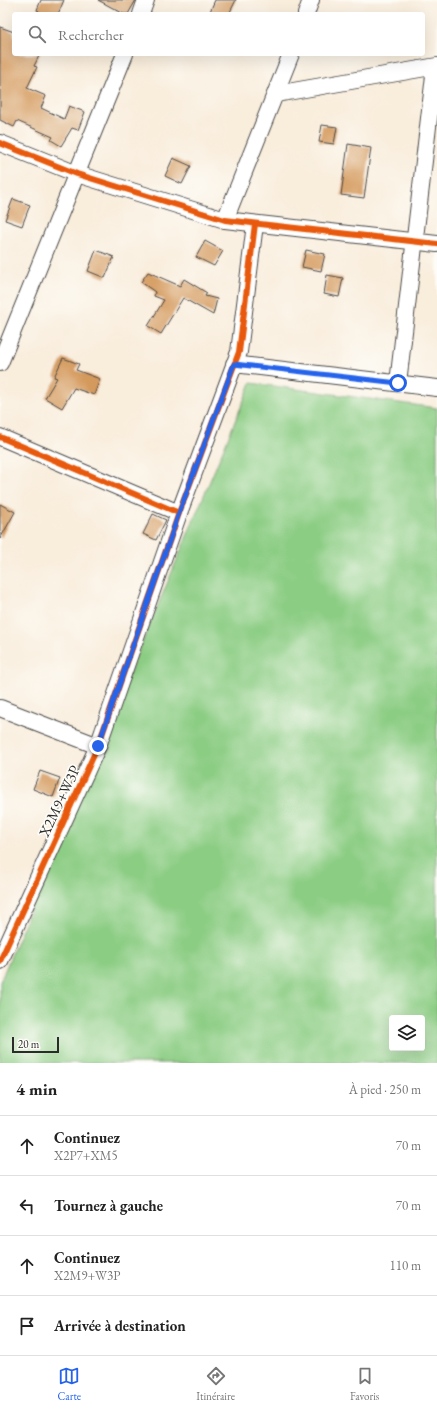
<!DOCTYPE html>
<html lang="fr">
<head>
<meta charset="utf-8">
<style>
  :root { --surface:#fff; --page:#f2f2f2; --text:#222; --muted:#767676; --line:#e0e0e0; --accent:#2563eb }
  body { margin:0; font-family:"EB Garamond",serif; background:var(--page); color:var(--text) }
  .controls { position:absolute; right:12px; bottom:12px; display:grid; overflow:hidden; border-radius:4px; box-shadow:0 4px 16px #0002 }
  .controls button { width:36px; height:36px; display:grid; place-items:center; padding:0; border:0; border-bottom:1px solid var(--line); background:var(--surface); color:var(--text); font:20px sans-serif }
  .scale { position:absolute; left:12px; bottom:10px; width:47px; box-sizing:border-box; padding-left:4px; border:2px solid #2b2b2b; border-top:0; font-size:11px; line-height:14px; white-space:nowrap; color:#2b2b2b; -webkit-text-stroke:3px #fdfcf7; paint-order:stroke }
  .stop { position:absolute; width:12px; height:12px; margin:-9px; border:3px solid #2563eb; border-radius:50%; background:#fff }
  .stop.end { background:#2563eb; border-color:#fff; box-shadow:0 1px 4px #0008 }
  .list { margin:0; padding:0; list-style:none }
  h2 { display:flex; justify-content:space-between; align-items:center; height:52px; margin:0; padding:0 16px; font-size:17px }
  h2 small { font-size:13px; font-weight:400; color:var(--muted) }
  .list li { display:grid; grid-template-columns:26px 1fr auto; gap:12px; align-items:center; box-sizing:border-box; height:60px; padding:0 16px; border-top:1px solid var(--line) }
  .list b { display:block; font-size:15px; white-space:nowrap }
  .list p { margin:0; font-size:13px; white-space:nowrap; color:var(--muted) }
  .list em { font-size:13px; font-style:normal; color:var(--muted) }
  .icon { flex:none; width:22px; height:22px; fill:none; stroke:currentColor; stroke-width:2; stroke-linecap:round; stroke-linejoin:round }
  .map { position:relative; flex:none; width:437px; height:1063px; overflow:hidden }
  .search { position:absolute; background:var(--surface); box-shadow:0 4px 16px #0002; left:12px; right:12px; top:12px; height:44px; display:flex; align-items:center; gap:10px; box-sizing:border-box; padding:0 14px; border-radius:4px; color:var(--muted); font-size:15px }
  .sheet { height:292px; background:var(--surface) }
  nav { display:flex; justify-content:space-around; align-items:center; box-sizing:border-box; height:56px; border-top:1px solid var(--line); background:var(--surface); font-size:11px; color:var(--muted) }
  nav a { display:grid; justify-items:center; gap:2px }
  nav .on { color:var(--accent) }
  .map>svg:first-child { display:block }
</style>
</head>
<body>
<div class="map">
<svg width="437" height="1063" viewBox="0 0 437 1063">
  <rect width="100%" height="100%" fill="#fdfcf7"/>
  <filter id="ink" filterUnits="userSpaceOnUse"><feTurbulence type="fractalNoise" baseFrequency=".025" numOctaves="2"/><feDisplacementMap in="SourceGraphic" scale="8" xChannelSelector="R" yChannelSelector="G"/><feConvolveMatrix kernelMatrix="1 2 1 2 8 2 1 2 1" color-interpolation-filters="sRGB"/></filter>
  <filter id="wash" filterUnits="userSpaceOnUse"><feTurbulence type="fractalNoise" baseFrequency=".012" numOctaves="4" result="noise"/><feDisplacementMap in="SourceGraphic" scale="16" xChannelSelector="R" yChannelSelector="G"/><feGaussianBlur stdDeviation="0.9" result="paint"/><feColorMatrix in="noise" values="0 0 0 0 0 0 0 0 0 0 0 0 0 0 0 0 0 1.4 0 .05"/><feComposite in="paint" operator="in"/></filter>
  <g filter="url(#wash)">
    <rect width="100%" height="100%" fill="#f9eddc"/>
    <path fill="#8ccd84" stroke="#5c7c58" fill-rule="evenodd" d="M 251,383 L 437,408 L 437,1063 L 0,1063 L 0,982 ZM 392,1018 L 422,1018 L 422,1048 L 392,1048 Z"/>
    <g id="blocks">
      <g fill="#d4995c">
        <polygon points="41,0 64,0 58,14 37,14 39,11 37,10"/>
        <polygon points="98,0 136,0 128,14 124,14"/>
        <polygon points="215,0 236,0 229,14 209,14"/>
        <polygon points="0,27 14,32 14,54 40,54 34,66 37,67 27,88 46,96 41,108 64,119 69,106 85,112 78,130 72,128 61,146 51,140 53,137 17,121 14,127 0,120"/>
        <polygon points="322,125 337,127 334,144 319,142"/>
        <polygon points="348,144 371,148 364,198 341,195"/>
        <polygon points="173,158 191,166 182,184 165,176"/>
        <polygon points="13,199 30,205 22,226 5,220"/>
        <polygon points="205,241 223,251 214,266 196,257"/>
        <polygon points="96,250 114,257 105,278 88,271"/>
        <polygon points="306,250 325,254 321,271 302,267"/>
        <polygon points="148,272 180,286 184,279 207,293 205,296 217,299 213,315 183,298 161,334 148,326 164,300 154,296 155,292 141,282"/>
        <polygon points="327,275 343,278 339,297 324,294"/>
        <polygon points="63,358 79,364 76,370 100,379 94,395 74,388 62,408 45,398 57,378 54,377"/>
        <polygon points="0,504 15,512 0,539"/>
        <polygon points="153,514 166,520 156,540 143,534"/>
        <polygon points="40,771 60,778 53,797 33,789"/>
      </g>
    </g>
  </g>
  <g filter="url(#ink)">
    <use href="#blocks" fill-opacity="0" stroke="#4a4846" stroke-width="1"/>
    <g fill="none" stroke-linecap="round" stroke-linejoin="round">
      <defs>
        <g id="street">
          <polyline points="141,14 146,0"/>
          <polyline points="306,14 311,0"/>
          <polyline points="276,94 437,66"/>
          <polyline points="0,143 77,174 225,220 437,244"/>
          <polyline points="225,220 291,54"/>
          <polyline points="0,363 125,54"/>
          <polyline points="234,364 437,388"/>
          <polyline points="398,383 435,67"/>
          <polyline points="0,437 179,513 239,352 255,224"/>
          <polyline points="0,708 98,746"/>
          <polyline points="0,961 98,746 179,513"/>
        </g>
      </defs>
      <use href="#street" stroke="#4a4846" stroke-width="18"/>
      <use href="#street" stroke="#fff" stroke-width="16"/>
      <defs>
        <g id="cycleway">
          <polyline points="0,143 77,174 225,220 437,244"/>
          <polyline points="0,437 179,513 239,352 255,224"/>
          <polyline points="0,961 98,746 179,513"/>
        </g>
      </defs>
      <use href="#cycleway" stroke="#fdfcf7" stroke-width="8"/>
      <use href="#cycleway" stroke="#e8590c" stroke-width="6"/>
    </g>
  </g>
  <g fill="none" stroke-linecap="round" stroke-linejoin="round" filter="url(#ink)">
    <polyline stroke="#2563eb" stroke-width="5" points="98,746 179,513 234,364 398,383"/>
  </g>
  <g text-anchor="middle" dominant-baseline="central" stroke-width="3.5" stroke-linejoin="round" paint-order="stroke">
    <g font-size="15" fill="#2b2b2b" stroke="#fdfcf7">
      <text transform="translate(59 801) rotate(-65)">X2M9+W3P</text>
    </g>
  </g>
</svg>
<div class="controls">
<button><svg class="icon" aria-label="layers" viewBox="0 0 24 24"><path d="M12 4l9 5-9 5-9-5zM3 14l9 5 9-5"/></svg></button>
</div>
<div class="scale">20 m</div>
<div class="stop" style="left:398px;top:383px"></div>
<div class="stop end" style="left:98px;top:746px"></div>
<div class="search"><svg class="icon" aria-label="search" viewBox="0 0 24 24"><circle cx="10" cy="10" r="6"/><path d="M15 15l6 6"/></svg>Rechercher</div>
</div>
<section class="sheet">
<h2>4 min<small>À pied · 250 m</small></h2>
<ul class="list">
<li><svg class="icon" aria-label="ahead" viewBox="0 0 24 24"><path d="M12 20V5M6 11l6-6 6 6"/></svg><div><b>Continuez</b><p>X2P7+XM5</p></div><em>70 m</em></li>
<li><svg class="icon" aria-label="left" viewBox="0 0 24 24"><path d="M17 20v-9H6M10 6l-5 5 5 5"/></svg><div><b>Tournez à gauche</b></div><em>70 m</em></li>
<li><svg class="icon" aria-label="ahead" viewBox="0 0 24 24"><path d="M12 20V5M6 11l6-6 6 6"/></svg><div><b>Continuez</b><p>X2M9+W3P</p></div><em>110 m</em></li>
<li><svg class="icon" aria-label="arrive" viewBox="0 0 24 24"><path d="M6 21V4h12l-3 4 3 4H6"/></svg><div><b>Arrivée à destination</b></div></li>
</ul>
</section>
<nav>
<a class="on"><svg class="icon" aria-label="map" viewBox="0 0 24 24"><path d="M3 6l6-2 6 2 6-2v14l-6 2-6-2-6 2zM9 4v14M15 6v14"/></svg>Carte</a>
<a><svg class="icon" aria-label="directions" viewBox="0 0 24 24"><path d="M12 3l9 9-9 9-9-9zM9 14v-3h6M13 9l2 2-2 2"/></svg>Itinéraire</a>
<a><svg class="icon" aria-label="saved" viewBox="0 0 24 24"><path d="M7 4h10v16l-5-4-5 4z"/></svg>Favoris</a>
</nav>
</body>
</html>
